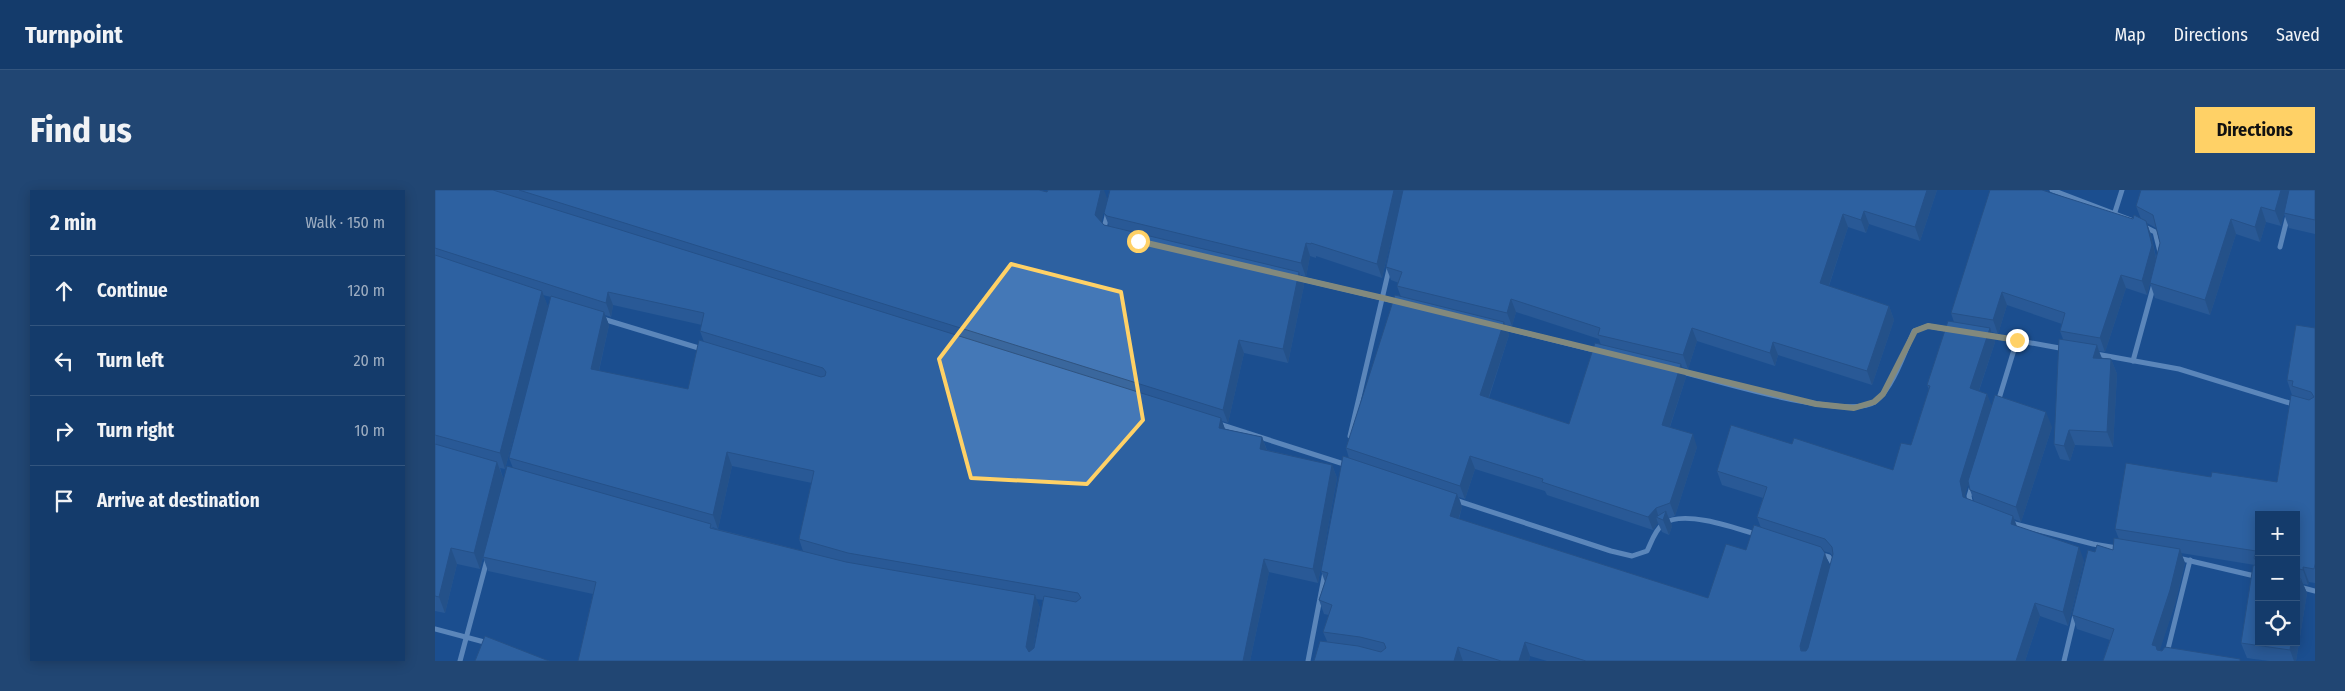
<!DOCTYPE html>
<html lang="en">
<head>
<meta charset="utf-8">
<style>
  :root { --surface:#143b6b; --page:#214673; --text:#f1f3f6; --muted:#9dadc1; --line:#33557e; --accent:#ffd166 }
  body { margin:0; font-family:"Fira Sans Condensed",sans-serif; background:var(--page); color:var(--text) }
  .controls { position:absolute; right:15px; bottom:15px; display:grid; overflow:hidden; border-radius:0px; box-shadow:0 2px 12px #0003 }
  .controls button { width:45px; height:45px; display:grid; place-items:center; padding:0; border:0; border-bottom:1px solid var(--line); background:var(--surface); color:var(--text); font:25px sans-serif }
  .stop { position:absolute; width:15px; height:15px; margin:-11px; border:4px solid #ffd166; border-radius:50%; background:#fff }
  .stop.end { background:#ffd166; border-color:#fff; box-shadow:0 1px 5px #0008 }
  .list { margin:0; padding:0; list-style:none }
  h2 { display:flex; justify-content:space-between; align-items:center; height:65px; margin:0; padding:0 20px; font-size:21px }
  h2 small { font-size:16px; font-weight:400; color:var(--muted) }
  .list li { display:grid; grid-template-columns:32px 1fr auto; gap:15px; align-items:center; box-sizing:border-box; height:70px; padding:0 20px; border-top:1px solid var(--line) }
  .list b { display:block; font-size:19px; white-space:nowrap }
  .list em { font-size:16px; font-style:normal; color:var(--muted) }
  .icon { flex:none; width:28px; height:28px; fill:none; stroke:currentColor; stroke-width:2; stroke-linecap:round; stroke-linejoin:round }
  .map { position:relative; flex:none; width:1880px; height:471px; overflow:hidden; border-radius:0px }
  header { display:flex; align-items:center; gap:30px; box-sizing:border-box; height:70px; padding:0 25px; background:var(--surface); border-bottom:1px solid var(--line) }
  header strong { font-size:24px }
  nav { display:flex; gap:28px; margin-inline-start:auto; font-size:18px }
  .intro { display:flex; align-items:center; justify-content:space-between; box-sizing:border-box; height:120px; padding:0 30px }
  h1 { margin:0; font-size:35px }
  .button { padding:12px 22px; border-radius:0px; background:var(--accent); color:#111; font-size:18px; font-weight:700 }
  main { display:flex; gap:30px; padding:0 30px }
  aside { flex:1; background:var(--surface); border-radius:0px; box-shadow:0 2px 12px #0003 }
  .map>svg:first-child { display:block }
</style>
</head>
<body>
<header>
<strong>Turnpoint</strong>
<nav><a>Map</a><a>Directions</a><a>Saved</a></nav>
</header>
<div class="intro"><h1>Find us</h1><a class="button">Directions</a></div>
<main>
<aside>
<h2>2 min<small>Walk · 150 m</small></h2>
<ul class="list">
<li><svg class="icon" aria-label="ahead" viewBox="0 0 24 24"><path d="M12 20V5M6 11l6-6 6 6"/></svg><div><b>Continue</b></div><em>120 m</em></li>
<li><svg class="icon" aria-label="left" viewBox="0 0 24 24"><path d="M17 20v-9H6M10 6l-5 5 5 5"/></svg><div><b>Turn left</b></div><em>20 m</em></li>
<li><svg class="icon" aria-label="right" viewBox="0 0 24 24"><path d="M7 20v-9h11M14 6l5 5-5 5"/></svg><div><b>Turn right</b></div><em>10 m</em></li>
<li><svg class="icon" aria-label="arrive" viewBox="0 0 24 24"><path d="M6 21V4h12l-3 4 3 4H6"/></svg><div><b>Arrive at destination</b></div></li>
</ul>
</aside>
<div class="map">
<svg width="1880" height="471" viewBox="0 0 1880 471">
  <rect width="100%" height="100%" fill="#1b4f8f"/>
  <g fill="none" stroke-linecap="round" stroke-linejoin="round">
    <g stroke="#a9c9ee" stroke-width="5">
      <polyline points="1617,0 1696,30"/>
      <polyline points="1680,22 1687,0"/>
      <polyline points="1708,36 1720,42 1725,62"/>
      <polyline points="670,40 669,38 673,22"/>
      <polyline points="1845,57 1853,25"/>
      <polyline points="862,88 964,112"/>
      <polyline points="168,129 267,159"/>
      <polyline points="1066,137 1163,161"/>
      <polyline points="1552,145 1630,159"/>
      <polyline points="1661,164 1744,179 1861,215"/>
      <polyline points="1698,171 1719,94"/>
      <path d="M 1244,181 C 1280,190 1414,232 1441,211 C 1458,198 1470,161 1479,141 L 1493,136 L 1517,140"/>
      <polyline points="1563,212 1582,150"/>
      <polyline points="784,234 912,275"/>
      <polyline points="915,246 954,79"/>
      <path d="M 1020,310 L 1176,361 L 1197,366 L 1212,361 C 1216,353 1220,340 1228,334 C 1248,319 1301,338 1323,345"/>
      <polyline points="1536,315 1534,306 1537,296"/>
      <polyline points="1576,333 1658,354 1682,358"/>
      <polyline points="1384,364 1394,367 1399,376"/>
      <polyline points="1743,368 1824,387"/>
      <polyline points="1861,396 1880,401"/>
      <polyline points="0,439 53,453"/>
      <polyline points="25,471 52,370"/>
      <polyline points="873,471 890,382"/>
      <polyline points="1629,471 1640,425"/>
      <polyline points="1730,471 1755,370"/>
    </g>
  </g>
  <g fill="#3a679d" fill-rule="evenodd">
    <path d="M 0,0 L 604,0 L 612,2 L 672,8 L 666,32 L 669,35 L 674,36 L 669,23 L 968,0 L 947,88 L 881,66 L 881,68 L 875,66 L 871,87 L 866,85 L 869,95 L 853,173 L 809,163 L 793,233 L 787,231 L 790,239 L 827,247 L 832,260 L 897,275 L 902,288 L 883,393 L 834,382 L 815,471 L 143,471 L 158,404 L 53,381 L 48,367 L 78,278 L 74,268 L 116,107 L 108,105 L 113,117 L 70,279 L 65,278 L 68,288 L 45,379 L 22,374 L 10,423 L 0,421 ZM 178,115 L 267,135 L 265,141 L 269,152 L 253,199 L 164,181 L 174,135 L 170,125 L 176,127 ZM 297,276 L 377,293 L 364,349 L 368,361 L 278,338 L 277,337 L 283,339 ZM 601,409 L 608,410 L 599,458 L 598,459 L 605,418 Z"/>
    <path d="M 968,0 L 1502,0 L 1485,51 L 1434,34 L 1431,43 L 1413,37 L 1394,96 L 1454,116 L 1459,130 L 1437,195 L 1343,165 L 1340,176 L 1262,151 L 1253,179 L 1247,177 L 1251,187 L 1235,237 L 1262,257 L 1240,326 L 1234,328 L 1237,336 L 1234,345 L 1227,342 L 1223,333 L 1218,340 L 1112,305 L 1110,301 L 1040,279 L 1030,309 L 1024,307 L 1027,317 L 1024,329 L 1273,408 L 1311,360 L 1326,338 L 1322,327 L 1328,308 L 1287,295 L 1282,281 L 1357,254 L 1458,280 L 1476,255 L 1494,199 L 1492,195 L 1519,132 L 1516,123 L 1698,29 L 1706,29 L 1701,16 L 1880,0 L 1880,44 L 1854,38 L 1849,24 L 1846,36 L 1831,32 L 1825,52 L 1801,44 L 1775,125 L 1720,108 L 1715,93 L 1712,105 L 1691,98 L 1670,162 L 1664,161 L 1667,168 L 1676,169 L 1682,184 L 1678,257 L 1640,255 L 1635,271 L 1625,269 L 1619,254 L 1628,149 L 1625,141 L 1627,134 L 1572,115 L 1563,144 L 1557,142 L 1560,152 L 1544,201 L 1552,204 L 1556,216 L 1617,237 L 1586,332 L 1579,329 L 1582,336 L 1649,371 L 1633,436 L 1605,426 L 1590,471 L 1112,471 L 1095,466 L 1094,471 L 879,471 L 892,451 L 888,442 L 894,425 L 889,424 L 884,410 L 890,392 L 886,381 L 914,268 L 911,258 L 966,107 L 962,96 L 964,93 L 956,90 L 951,77 ZM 1712,33 L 1721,38 L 1725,53 L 1721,67 L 1716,45 ZM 1081,122 L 1164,149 L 1166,155 L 1134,234 L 1054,208 L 1074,145 L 1070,135 L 1077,136 ZM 1533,293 L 1535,300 L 1539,311 L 1530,308 L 1530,305 ZM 1388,361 L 1395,363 L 1398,366 L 1373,459 L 1395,377 Z"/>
    <path d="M 1880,138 L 1880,393 L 1874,392 L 1873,395 L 1868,394 L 1872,403 L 1861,471 L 1834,471 L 1812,468 L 1806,453 L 1820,375 L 1746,363 L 1750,373 L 1740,414 L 1724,461 L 1668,471 L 1675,450 L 1642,439 L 1637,425 L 1660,362 L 1678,360 L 1684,349 L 1680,339 L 1776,287 L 1842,292 L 1861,206 L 1860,206 L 1857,205 L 1852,190 ZM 1824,325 L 1861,325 L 1861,452 Z"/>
  </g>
  <g fill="#305480">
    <polygon points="666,0 669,0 672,8 665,39 660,25"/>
    <polygon points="959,0 968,0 947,88 942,74"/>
    <polygon points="1492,0 1502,0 1485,51 1480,37"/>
    <polygon points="1846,0 1856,0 1846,36 1840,21"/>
    <polygon points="1826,17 1831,32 1825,52 1820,37"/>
    <polygon points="1429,21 1434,34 1431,43 1426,30"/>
    <polygon points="1408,24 1413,37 1390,107 1385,93"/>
    <polygon points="1796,29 1801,44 1775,125 1770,110"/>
    <polygon points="1711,31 1716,45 1721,69 1712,105 1707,91"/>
    <polygon points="871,53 875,66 871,87 866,73"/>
    <polygon points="864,82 869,95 853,173 848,159"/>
    <polygon points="1686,85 1691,98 1670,162 1665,148"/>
    <polygon points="107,101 113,117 70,279 65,263"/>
    <polygon points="173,102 178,115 176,127 171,113"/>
    <polygon points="1567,102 1572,115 1563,144 1558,130"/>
    <polygon points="1076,109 1081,122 1077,136 1072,123"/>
    <polygon points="1454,116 1459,130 1437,195 1432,181"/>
    <polygon points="169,122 174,135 161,193 156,179"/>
    <polygon points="1069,132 1074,145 1050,218 1045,205"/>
    <polygon points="1257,138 1262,151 1253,179 1248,165"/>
    <polygon points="1555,138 1560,152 1540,212 1535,198"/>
    <polygon points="804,150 809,163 793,233 788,220"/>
    <polygon points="1338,152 1343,165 1340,176 1335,163"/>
    <polygon points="1662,155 1667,170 1658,168"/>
    <polygon points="1676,169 1682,184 1678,257 1672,242"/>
    <polygon points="1246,174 1251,187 1231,248 1227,235"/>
    <polygon points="1552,204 1557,217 1530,305 1533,320 1528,307 1525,291"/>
    <polygon points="1611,222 1617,237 1586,332 1581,317"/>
    <polygon points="786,228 791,242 784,238"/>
    <polygon points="1634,240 1640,255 1635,271 1629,256"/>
    <polygon points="1258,244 1262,257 1240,326 1235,313"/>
    <polygon points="827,247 832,261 825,259"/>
    <polygon points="292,262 297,276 283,339 278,325"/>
    <polygon points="1035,266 1040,279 1030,309 1025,296"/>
    <polygon points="62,272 68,288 45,379 39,363"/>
    <polygon points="897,275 902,288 883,393 878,379"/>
    <polygon points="1022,304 1027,317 1020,340 1015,326"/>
    <polygon points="1221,318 1224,328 1221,327 1223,333 1218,340 1213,327"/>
    <polygon points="1231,321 1237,336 1234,345 1228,330"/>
    <polygon points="1578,326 1583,340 1576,334"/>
    <polygon points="1644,357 1649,371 1633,436 1628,422"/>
    <polygon points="16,358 22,374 10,423 4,407"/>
    <polygon points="1745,359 1750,373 1740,414 1724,463 1717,455"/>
    <polygon points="1390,363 1395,377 1370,470 1365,456"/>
    <polygon points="829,369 834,382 815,471 808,471"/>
    <polygon points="1868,377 1874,392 1873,395 1868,380"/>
    <polygon points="1866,389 1872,403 1861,471 1859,471 1855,460 1856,452 1861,452 1861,421"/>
    <polygon points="600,405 605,418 596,470 591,457"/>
    <polygon points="1600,413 1605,426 1590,471 1581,471"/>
    <polygon points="1090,452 1095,466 1094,471 1084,471"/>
    <polygon points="1023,457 1028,471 1019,471"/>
  </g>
  <g fill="#4478b7" stroke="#305480">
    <polygon points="0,0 58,0 786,228 784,238 827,247 825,259 897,275 878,379 829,369 808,471 143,471 161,392 48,367 72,276 276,334 275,338 411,372 600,405 591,457 594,462 599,458 609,406 641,412 646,408 643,403 413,363 364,349 379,281 292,262 278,325 74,268 116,106 169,122 156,179 253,199 264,150 386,187 390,186 391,182 388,178 265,141 269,123 173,102 171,113 0,58"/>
    <polygon points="84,0 604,0 612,2 613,0 666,0 660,25 669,35 864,82 848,159 804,150 788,220"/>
    <polygon points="675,0 959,0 942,74 876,53 876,54 871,53 866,73 672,26 669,23"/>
    <polygon points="968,0 1492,0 1480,37 1429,21 1426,30 1408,24 1385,93 1454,116 1432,181 1338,152 1335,163 1257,138 1248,165 1163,145 1165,138 1076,109 1072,123 962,96 967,82 951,77"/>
    <polygon points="1555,0 1607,0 1698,29 1699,25 1711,31 1717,55 1707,91 1686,85 1665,148 1625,141 1630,123 1567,102 1558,130 1516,123"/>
    <polygon points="1706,0 1846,0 1840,21 1826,17 1820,37 1796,29 1770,110 1715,93 1725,53 1718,25 1701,16"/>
    <polygon points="1854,0 1880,0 1880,30 1849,23"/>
    <polygon points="0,65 107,101 65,263 0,245"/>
    <polygon points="960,105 1069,132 1045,205 1134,234 1160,153 1246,174 1227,235 1258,244 1235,313 1221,318 1213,327 1107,292 1108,289 1035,266 1025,296 911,258"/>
    <polygon points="1513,131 1555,138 1535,198 1552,204 1525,291 1528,307 1578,326 1576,334 1644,357 1628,422 1600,413 1581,471 1151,471 1090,452 1084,471 1066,471 1023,457 1019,471 879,471 885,451 923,456 946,462 951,458 949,453 925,447 888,442 897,415 884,410 893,383 886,381 908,266 1022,304 1015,326 1273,408 1291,354 1311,360 1319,335 1386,357 1390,363 1365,456 1366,461 1371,461 1373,458 1398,364 1397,357 1390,349 1322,327 1332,297 1282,281 1296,235 1357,254 1359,248 1458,280 1466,253 1476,255 1495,196 1492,195"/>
    <polygon points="1861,135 1880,138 1880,374 1879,379 1868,377 1868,380 1861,378 1861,325 1824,325 1824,452 1856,452 1855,460 1806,453 1818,376 1823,373 1819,368 1821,361 1680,339 1691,273 1776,287 1777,282 1842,292 1856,205 1874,210 1879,207 1876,202 1857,196 1858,191 1852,190"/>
    <polygon points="1624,149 1662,155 1658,168 1676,169 1672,242 1634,240 1629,256 1619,254"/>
    <polygon points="1560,205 1611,222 1581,317 1535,300 1533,291"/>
    <polygon points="0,254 62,272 39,363 16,358 4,407 0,406"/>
    <polygon points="1231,321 1228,330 1221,327"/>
    <polygon points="1679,348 1745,359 1735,400 1717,455 1721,456 1722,460 1727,461 1730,457 1805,469 1805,471 1668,471 1679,439 1637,425 1653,360 1660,362 1662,355 1678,360"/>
    <polygon points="1861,387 1866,389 1861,421"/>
    <polygon points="50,446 114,471 40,471"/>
  </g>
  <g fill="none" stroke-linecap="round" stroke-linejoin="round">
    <polyline stroke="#ffd166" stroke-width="6" points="703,51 948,108 1381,214 1419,218 1439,212 1448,204 1480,141 1493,136 1582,150"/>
  </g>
  <path d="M0 0H1880V471H0ZM 576,74 L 686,102 L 708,230 L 652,294 L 536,288 L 504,169 Z" fill="#1b4f8f" fill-opacity=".55" fill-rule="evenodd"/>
  <path fill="none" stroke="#ffd166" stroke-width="4" stroke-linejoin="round" d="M 576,74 L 686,102 L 708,230 L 652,294 L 536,288 L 504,169 Z"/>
</svg>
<div class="controls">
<button>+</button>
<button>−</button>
<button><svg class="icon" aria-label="locate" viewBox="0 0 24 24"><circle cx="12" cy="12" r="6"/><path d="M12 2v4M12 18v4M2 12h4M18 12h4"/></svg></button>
</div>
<div class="stop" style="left:703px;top:51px"></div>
<div class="stop end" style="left:1582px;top:150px"></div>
</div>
</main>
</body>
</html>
